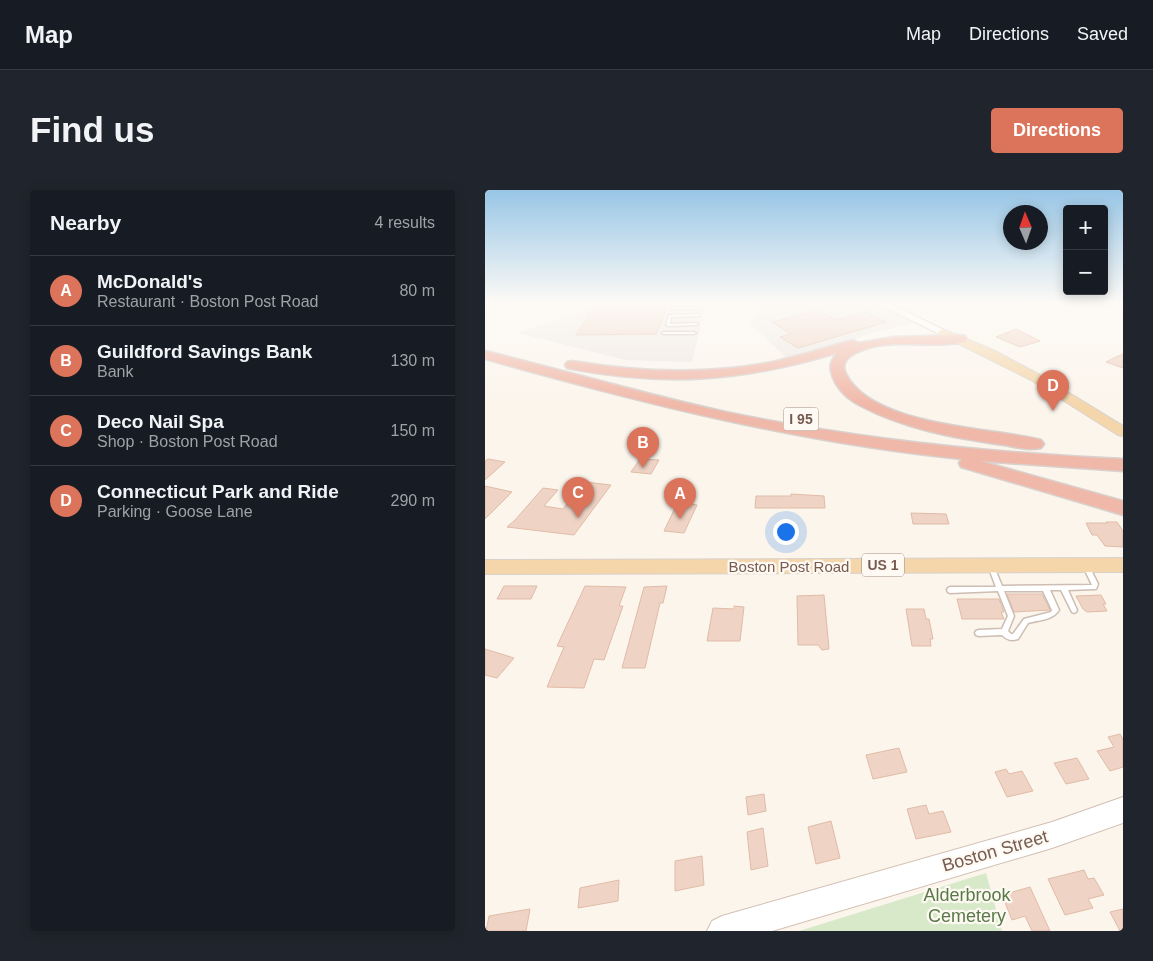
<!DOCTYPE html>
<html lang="en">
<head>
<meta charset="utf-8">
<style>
  :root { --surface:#171b24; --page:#20242c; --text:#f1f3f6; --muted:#9ea1a6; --line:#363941; --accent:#dc735b }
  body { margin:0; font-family:Helvetica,sans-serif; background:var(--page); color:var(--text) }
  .controls { position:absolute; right:15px; top:15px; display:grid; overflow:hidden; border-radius:5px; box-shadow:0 2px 12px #0003 }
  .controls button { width:45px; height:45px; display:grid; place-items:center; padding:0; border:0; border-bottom:1px solid var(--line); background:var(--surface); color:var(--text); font:25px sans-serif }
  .compass { position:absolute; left:518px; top:15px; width:45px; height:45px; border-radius:50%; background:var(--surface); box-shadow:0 2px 12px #0003; rotate:358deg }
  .you { position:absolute; left:300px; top:341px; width:18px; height:18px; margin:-12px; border:4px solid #fff; border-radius:50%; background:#1a73e8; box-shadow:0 0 0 8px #1a73e833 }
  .badge { display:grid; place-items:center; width:32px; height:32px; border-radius:50%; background:var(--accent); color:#fff; font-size:16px; font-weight:700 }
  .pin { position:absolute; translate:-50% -41px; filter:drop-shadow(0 1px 2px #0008) }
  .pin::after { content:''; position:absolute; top:26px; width:18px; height:15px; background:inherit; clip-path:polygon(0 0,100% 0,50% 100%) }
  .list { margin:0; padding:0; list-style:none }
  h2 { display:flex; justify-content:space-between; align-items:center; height:65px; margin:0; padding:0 20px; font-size:21px }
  h2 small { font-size:16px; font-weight:400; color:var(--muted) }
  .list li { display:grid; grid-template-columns:32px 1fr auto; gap:15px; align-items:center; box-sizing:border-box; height:70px; padding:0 20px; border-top:1px solid var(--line) }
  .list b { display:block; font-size:19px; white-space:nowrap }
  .list p { margin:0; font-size:16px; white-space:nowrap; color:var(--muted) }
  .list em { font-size:16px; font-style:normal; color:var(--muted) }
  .map { position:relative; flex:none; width:638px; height:741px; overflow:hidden; border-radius:5px }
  header { display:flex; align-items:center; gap:30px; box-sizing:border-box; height:70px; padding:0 25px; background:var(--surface); border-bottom:1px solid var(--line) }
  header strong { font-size:24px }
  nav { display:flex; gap:28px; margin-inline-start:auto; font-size:18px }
  .intro { display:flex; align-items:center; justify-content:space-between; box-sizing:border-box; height:120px; padding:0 30px }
  h1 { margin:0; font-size:35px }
  .button { padding:12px 22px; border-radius:5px; background:var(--accent); color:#fff; font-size:18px; font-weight:700 }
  main { display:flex; gap:30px; padding:0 30px }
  aside { flex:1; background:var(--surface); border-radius:5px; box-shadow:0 2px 12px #0003 }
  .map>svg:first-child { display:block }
</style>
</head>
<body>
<header>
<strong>Map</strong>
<nav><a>Map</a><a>Directions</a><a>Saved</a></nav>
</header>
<div class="intro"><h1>Find us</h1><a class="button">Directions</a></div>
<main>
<aside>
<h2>Nearby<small>4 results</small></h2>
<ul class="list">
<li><span class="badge">A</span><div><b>McDonald's</b><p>Restaurant · Boston Post Road</p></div><em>80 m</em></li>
<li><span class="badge">B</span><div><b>Guildford Savings Bank</b><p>Bank</p></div><em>130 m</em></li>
<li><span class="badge">C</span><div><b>Deco Nail Spa</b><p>Shop · Boston Post Road</p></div><em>150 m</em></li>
<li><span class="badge">D</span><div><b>Connecticut Park and Ride</b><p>Parking · Goose Lane</p></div><em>290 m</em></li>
</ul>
</aside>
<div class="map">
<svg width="638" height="741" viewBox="0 0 638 741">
  <rect width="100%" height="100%" fill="#fbf5ec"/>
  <g fill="#eee8e4">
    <polygon points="118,113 221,113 207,172 140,170 33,143"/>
    <polygon points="256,113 392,113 429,132 301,167 264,133 273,121"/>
  </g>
  <polygon fill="#d8e9ca" points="501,683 517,741 314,741"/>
  <g fill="#efd4c5" stroke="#e1bba7">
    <polygon points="181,119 171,144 91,145 107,120"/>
    <polygon points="330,121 352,130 380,122 401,132 313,158 295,147 306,144 287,132"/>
    <polygon points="531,139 555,151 535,157 511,147"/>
    <polygon points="638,164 638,178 621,172 631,167"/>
    <polygon points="3,269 20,272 0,290 0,271"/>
    <polygon points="155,269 174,270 166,284 146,282"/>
    <polygon points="100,292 126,295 89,345 22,337 30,330 58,298 73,300 59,316 78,319"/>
    <polygon points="0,296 27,302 0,329"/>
    <polygon points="306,304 339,306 340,318 270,318 271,306 306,306"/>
    <polygon points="193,312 212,315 199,343 179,341"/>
    <polygon points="426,323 461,324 464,334 428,334"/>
    <polygon points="621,332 632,332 638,341 638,357 620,356 612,345 607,345 601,333 622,333"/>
    <polygon points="19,396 52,396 46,409 12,409"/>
    <polygon points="100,396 141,397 134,416 138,416 119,470 109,469 99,498 62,497 79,457 72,456"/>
    <polygon points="182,396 178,413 175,413 160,478 137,478 159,397"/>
    <polygon points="522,404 557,404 565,420 529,422"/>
    <polygon points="339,405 344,459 337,460 333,455 313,455 312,406"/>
    <polygon points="616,405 621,414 618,414 622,421 602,422 598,419 591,406"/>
    <polygon points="472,409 514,409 519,422 516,422 519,429 477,429"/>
    <polygon points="249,416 259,417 255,451 222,451 228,418 249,419"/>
    <polygon points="421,419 439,419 441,429 444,429 448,449 445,449 446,456 427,456"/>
    <polygon points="0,459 29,468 12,488 0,485"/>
    <polygon points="635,544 638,549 638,577 625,581 612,561 629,557 623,547"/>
    <polygon points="414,558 422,582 388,589 381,565"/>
    <polygon points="592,568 604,589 581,594 569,573"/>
    <polygon points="521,579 524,584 537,581 548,601 522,607 510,582"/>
    <polygon points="279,604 281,621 263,625 261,607"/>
    <polygon points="441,615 444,624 458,621 466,642 431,649 422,619"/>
    <polygon points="346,631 355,668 331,674 323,637"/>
    <polygon points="278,638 283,676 266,680 262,642"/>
    <polygon points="217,666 219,695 190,701 190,671"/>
    <polygon points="599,680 603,689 609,688 619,705 603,709 608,718 580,725 563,689"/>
    <polygon points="134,690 133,711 93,718 95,698"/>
    <polygon points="545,697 565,741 547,741 540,726 527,730 517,705"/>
    <polygon points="45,719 41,741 1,741 4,726"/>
    <polygon points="638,719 638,741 635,741 625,722"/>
  </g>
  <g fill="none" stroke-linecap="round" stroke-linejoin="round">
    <defs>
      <g id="lane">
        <polygon points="187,117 214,117 216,118 214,119 187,119"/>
        <polygon points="213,124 214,124 214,126 186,127 185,134 211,133 213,134 212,135 183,136 181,135 184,125"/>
        <polygon points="178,142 209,142 211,143 209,144 179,144 177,143"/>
        <path d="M 504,374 L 508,374 L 517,396 L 607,395 L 598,376 L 601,374 L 603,374 L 613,394 L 611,399 L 609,399 L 583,400 L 592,420 L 591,422 L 589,423 L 587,422 L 576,400 L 565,400 L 574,420 C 568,430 554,430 543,433 L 533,449 C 526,451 522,450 517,445 L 494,446 L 491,445 L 490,443 L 491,441 L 494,440 L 517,439 L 523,426 L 513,401 L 465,403 L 463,402 L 462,400 L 463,398 L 465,397 L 511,397 L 503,376 ZM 519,401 L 558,401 L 567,420 L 566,422 L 539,429 L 528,444 L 526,444 L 523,441 L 529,426 Z"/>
      </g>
      <g id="secondary">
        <polygon points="392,113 404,113 463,142 458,145 454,144"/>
        <polygon points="638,607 638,633 567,658 287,741 222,741 227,731 237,726 567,632"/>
      </g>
      <g id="primary">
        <polygon points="458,139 510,161 555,185 638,236 638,246 633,245 546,190 454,144 453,142"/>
        <polygon points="638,368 638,382 0,384 0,370"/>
      </g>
      <g id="highway">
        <path d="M 475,145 L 480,146 L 482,149 L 480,152 C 445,160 404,146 371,163 C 362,167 356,174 361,184 C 388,237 505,237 556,250 L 559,254 L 556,258 C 544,261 531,257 519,255 C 470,248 419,239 376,216 C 364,210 354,201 349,190 C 344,179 344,172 352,163 C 257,191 185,197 87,179 L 82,178 L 80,175 L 82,172 L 87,171 C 153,182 221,185 287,172 C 315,166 341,157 368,150 L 374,153 L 409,147 Z"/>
        <path d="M 0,161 C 82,181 162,205 245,223 C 375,249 506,263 638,269 L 638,281 L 495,271 L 638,311 L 638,325 L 476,277 L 474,273 L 477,269 C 315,253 157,213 0,169 Z"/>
      </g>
    </defs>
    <use href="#lane" stroke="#cdbdb2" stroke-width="3"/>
    <use href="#secondary" stroke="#d3bfb2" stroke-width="2"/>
    <use href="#primary" stroke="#d9d1ce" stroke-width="2"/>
    <use href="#highway" stroke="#d9d1ce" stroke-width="3"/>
    <use href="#lane" fill="#fff" fill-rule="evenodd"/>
    <use href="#secondary" fill="#fff" fill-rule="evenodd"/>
    <use href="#primary" fill="#f4d6aa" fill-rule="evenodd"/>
    <use href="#highway" fill="#f0b8a8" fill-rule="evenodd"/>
  </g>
  <linearGradient id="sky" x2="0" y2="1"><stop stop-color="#98c6e6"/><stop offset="0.52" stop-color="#fdfaf6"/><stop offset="1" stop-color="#fdfaf6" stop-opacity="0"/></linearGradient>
  <rect width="638" height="216" fill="url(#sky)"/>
  <g text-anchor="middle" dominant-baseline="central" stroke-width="4.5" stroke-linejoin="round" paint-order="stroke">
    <g fill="#fef9f2" stroke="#9f8b81" stroke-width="1">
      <rect x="298.5" y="217.5" width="35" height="23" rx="4"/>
      <rect x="377" y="363.5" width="42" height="23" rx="4"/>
    </g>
    <g font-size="14" font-weight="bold" fill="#765c50">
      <text x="316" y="229">I 95</text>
      <text x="398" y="375">US 1</text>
    </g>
    <g font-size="15" fill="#765c50" stroke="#fef9f2">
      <text x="304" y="376">Boston Post Road</text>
    </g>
    <g font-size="18" fill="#765c50" stroke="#fef9f2">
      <text transform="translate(510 661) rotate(-16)">Boston Street</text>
    </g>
    <g font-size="18" fill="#597a48" stroke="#fef9f2">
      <text x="482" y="705">Alderbrook<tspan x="482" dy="21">Cemetery</tspan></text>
    </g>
  </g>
</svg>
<div class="controls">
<button>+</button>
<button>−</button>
</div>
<svg class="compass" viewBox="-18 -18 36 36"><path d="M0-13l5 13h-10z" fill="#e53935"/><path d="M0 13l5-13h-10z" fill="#9ea1a6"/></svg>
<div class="you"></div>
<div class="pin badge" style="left:195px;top:329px">A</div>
<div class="pin badge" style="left:158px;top:278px">B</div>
<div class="pin badge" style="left:93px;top:328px">C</div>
<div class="pin badge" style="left:568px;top:221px">D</div>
</div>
</main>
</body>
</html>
